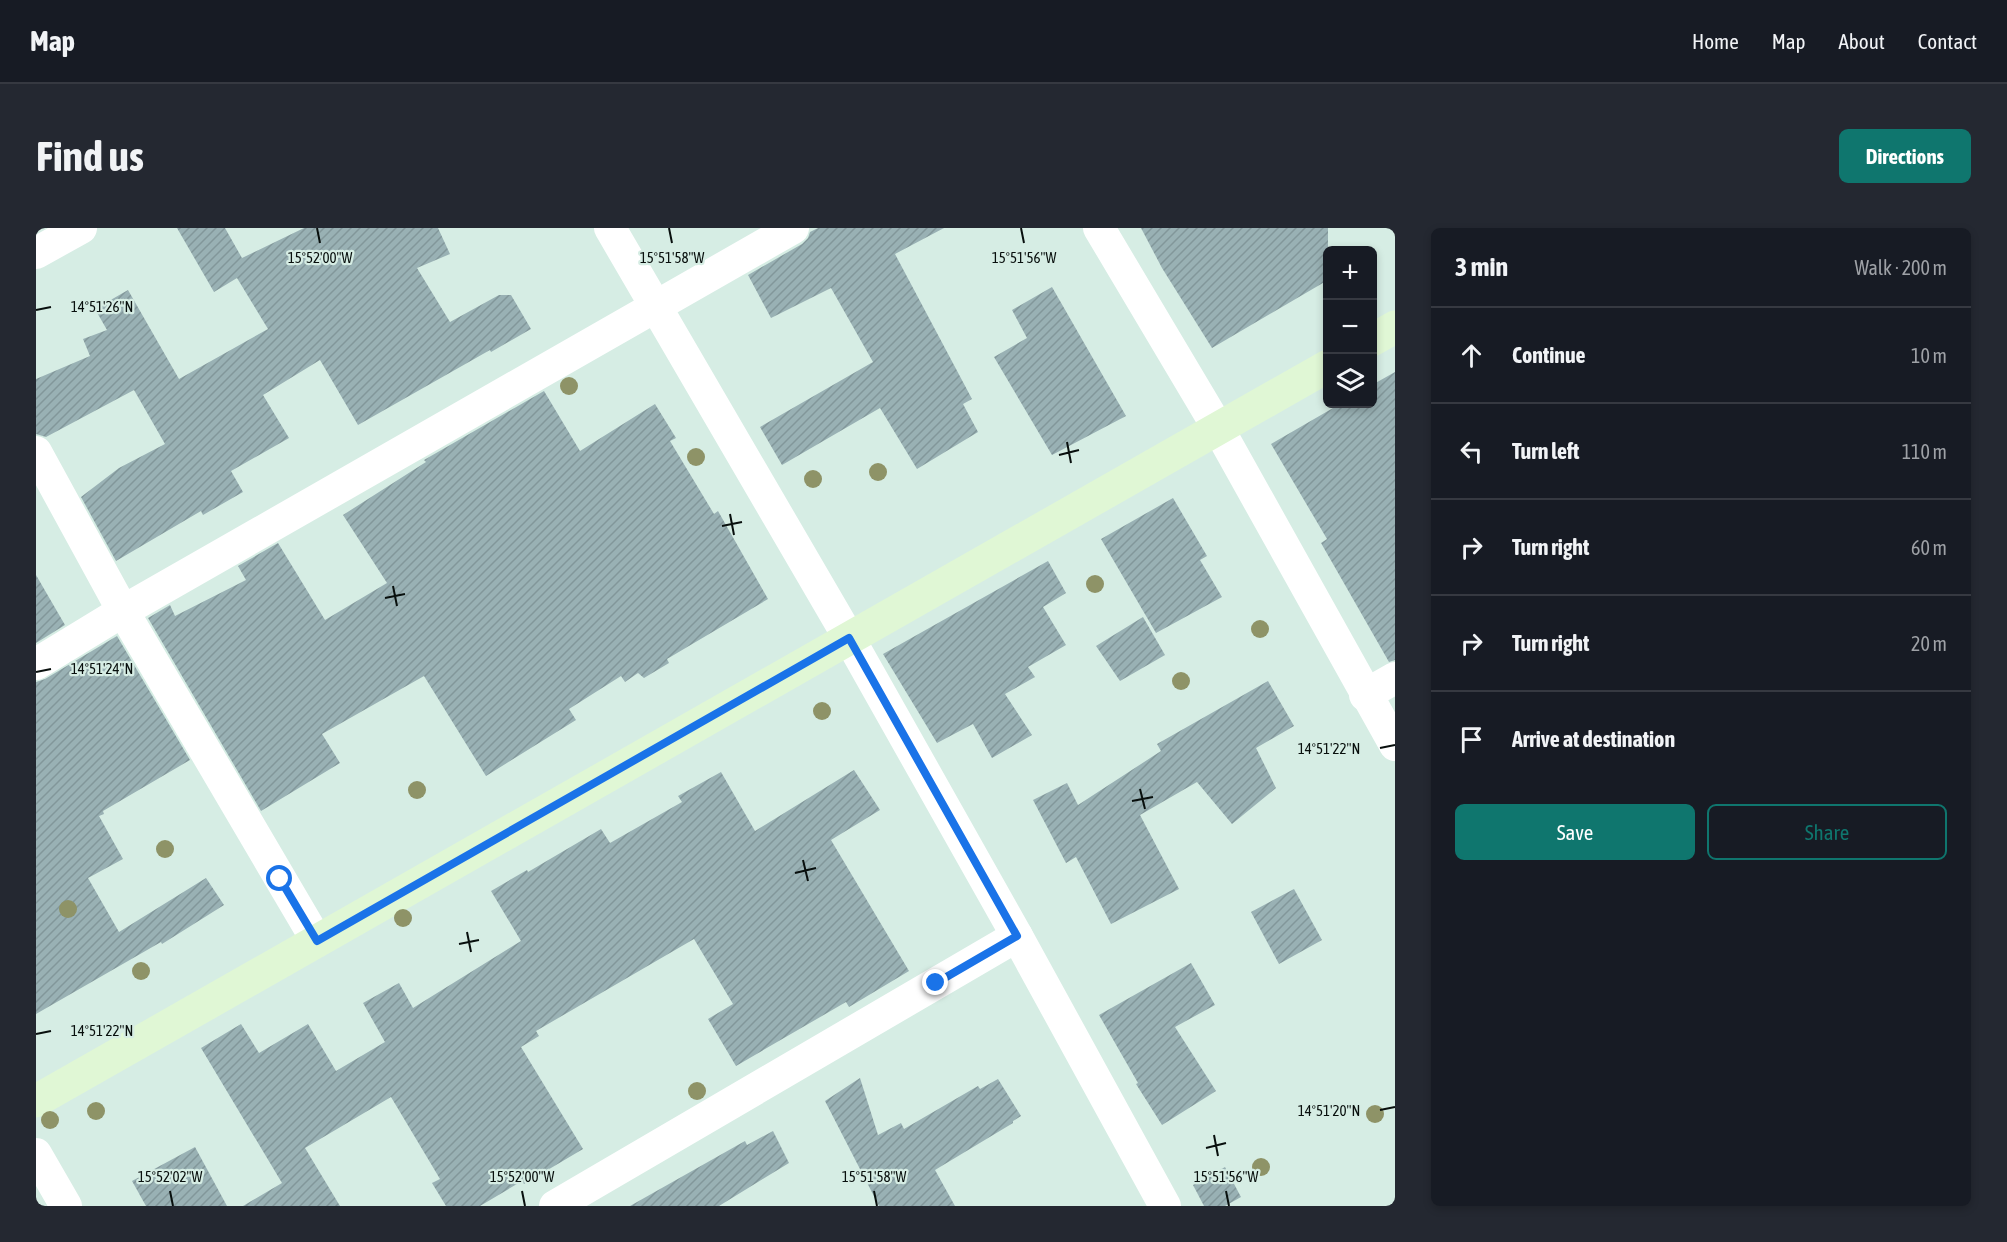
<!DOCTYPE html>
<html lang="en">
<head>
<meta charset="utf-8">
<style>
  :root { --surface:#171b24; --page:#242831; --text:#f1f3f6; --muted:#9ea1a6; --line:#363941; --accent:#0f766e }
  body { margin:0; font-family:"Asap Condensed",sans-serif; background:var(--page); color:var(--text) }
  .controls { position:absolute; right:18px; top:18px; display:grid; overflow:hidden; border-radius:9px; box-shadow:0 3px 9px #0003 }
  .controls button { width:54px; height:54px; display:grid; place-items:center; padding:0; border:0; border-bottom:2px solid var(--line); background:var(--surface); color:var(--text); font:30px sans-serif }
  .stop { position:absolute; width:18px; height:18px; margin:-14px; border:4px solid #1a73e8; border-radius:50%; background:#fff }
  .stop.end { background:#1a73e8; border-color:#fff; box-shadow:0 2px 6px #0008 }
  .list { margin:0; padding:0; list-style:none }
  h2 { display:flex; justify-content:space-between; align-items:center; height:78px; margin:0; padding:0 24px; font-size:26px }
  h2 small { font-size:20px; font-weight:400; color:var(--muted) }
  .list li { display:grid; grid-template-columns:39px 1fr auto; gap:18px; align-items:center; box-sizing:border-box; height:96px; padding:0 24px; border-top:2px solid var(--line) }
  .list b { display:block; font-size:22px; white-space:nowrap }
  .list em { font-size:20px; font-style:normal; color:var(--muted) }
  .actions { display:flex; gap:12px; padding:18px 24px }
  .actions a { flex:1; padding:14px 0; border:2px solid var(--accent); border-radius:9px; text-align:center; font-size:21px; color:var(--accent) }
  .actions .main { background:var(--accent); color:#fff }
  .icon { flex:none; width:33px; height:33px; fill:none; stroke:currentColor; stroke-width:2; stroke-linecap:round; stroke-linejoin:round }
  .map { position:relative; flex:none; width:1359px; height:978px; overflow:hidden; border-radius:9px }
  header { display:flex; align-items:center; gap:36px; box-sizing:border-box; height:84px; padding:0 30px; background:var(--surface); border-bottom:2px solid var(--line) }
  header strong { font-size:28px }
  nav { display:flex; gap:33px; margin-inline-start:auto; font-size:21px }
  .intro { display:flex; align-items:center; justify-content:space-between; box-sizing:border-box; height:144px; padding:0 36px }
  h1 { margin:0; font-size:42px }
  .button { padding:15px 27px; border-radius:9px; background:var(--accent); color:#fff; font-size:21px; font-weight:700 }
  main { display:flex; gap:36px; padding:0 36px }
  aside { flex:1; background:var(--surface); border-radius:9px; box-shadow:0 3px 9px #0003 }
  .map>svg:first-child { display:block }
</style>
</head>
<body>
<header>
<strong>Map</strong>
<nav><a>Home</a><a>Map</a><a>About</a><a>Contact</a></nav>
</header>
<div class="intro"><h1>Find us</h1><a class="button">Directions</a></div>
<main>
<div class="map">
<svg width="1359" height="978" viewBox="0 0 1359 978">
  <defs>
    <pattern id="building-hatch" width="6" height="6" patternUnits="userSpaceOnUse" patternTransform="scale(1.5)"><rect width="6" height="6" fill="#99b1b4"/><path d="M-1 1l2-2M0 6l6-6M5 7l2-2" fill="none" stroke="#82979a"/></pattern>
  </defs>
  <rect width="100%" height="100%" fill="#d6ede4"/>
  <g fill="url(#building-hatch)">
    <polygon points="141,0 189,0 206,30 268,0 402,0 414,26 381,40 414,94 463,67 475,67 495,101 455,124 454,122 322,197 284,132 227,167 253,210 195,243 207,264 167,287 165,283 80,333 45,269 83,240 129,216 98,162 10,209 0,206 0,151 54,128 47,111 71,102 59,81 92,62 143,151 232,101 201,50 178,64"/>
    <polygon points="782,0 908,0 859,26 936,171 927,176 942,204 881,241 844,180 746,237 724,199 837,134 795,60 735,90 712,47 766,16 772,10 774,4"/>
    <polygon points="1105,0 1292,0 1292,52 1176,120 1126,40"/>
    <polygon points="1016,59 1090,188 1016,227 958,129 991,110 976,82"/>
    <polygon points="1359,144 1359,432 1353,434 1285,315 1291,311 1235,216 1304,176 1336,176 1336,157"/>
    <polygon points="508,163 544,223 619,176 640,210 634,213 678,286 682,283 732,371 631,431 633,435 608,450 602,445 589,454 585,448 533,481 540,492 450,548 388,448 286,506 304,535 225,583 112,390 134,377 139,388 210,352 202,338 242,315 289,392 351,355 307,287 390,234 388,232"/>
    <polygon points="1137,270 1171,328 1164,332 1186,369 1120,405 1065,311"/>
    <polygon points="1012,333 1030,365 1007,379 1030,417 992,439 999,449 969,466 996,507 956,530 937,496 901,515 847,426"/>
    <polygon points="0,347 29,397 0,415"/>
    <polygon points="1107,389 1129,427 1084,453 1060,418"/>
    <polygon points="81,408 154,532 67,583 68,586 63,588 87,631 52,650 83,704 170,650 188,677 126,716 125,714 0,786 0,454 9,451"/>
    <polygon points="1232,453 1258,498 1220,520 1240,560 1196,596 1161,554 1104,587 1143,661 1075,696 1040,629 1030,635 997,572 1031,555 1042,577 1125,523 1121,516"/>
    <polygon points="818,542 844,582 795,612 873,743 813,779 810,774 700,838 672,791 697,776 658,711 500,803 503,808 485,819 547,921 488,956 486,953 444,978 410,978 396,955 404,951 355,869 269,920 304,978 207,978 246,955 165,820 205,796 223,825 272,796 300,843 349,814 327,775 363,755 377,780 485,713 455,663 491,642 492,644 565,601 574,615 646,574 642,568 685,544 719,603"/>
    <polygon points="1258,661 1286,712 1243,736 1215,684"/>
    <polygon points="1155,735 1179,777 1139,799 1180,863 1126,897 1100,856 1102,855 1063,787"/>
    <polygon points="824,850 842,907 865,895 868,901 942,858 944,861 962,851 985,888 977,893 977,895 899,942 919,978 843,978 789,873"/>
    <polygon points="737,903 753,935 683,978 594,978 709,913 711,917"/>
    <polygon points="159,919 191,978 110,978 96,953"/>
    <polygon points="1189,939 1205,969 1189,978 1168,978 1157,957"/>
  </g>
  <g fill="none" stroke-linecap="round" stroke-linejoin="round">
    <g stroke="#fff" stroke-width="32">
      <polyline points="574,0 813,410 981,708 1129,978"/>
      <polyline points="1063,0 1182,200 1359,517"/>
      <polyline points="0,25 45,0"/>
      <polyline points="0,224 87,383 281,713"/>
      <polyline points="0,436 87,383 757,0"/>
      <polyline points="1329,467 1359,450"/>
      <polyline points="0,926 30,978"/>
      <polyline points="519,978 981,708"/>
    </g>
    <g stroke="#e0f7d5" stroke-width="33">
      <polyline points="1336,112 1359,99"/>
      <polyline points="0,873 1292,138"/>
    </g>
  </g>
  <g fill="#8e9367">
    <circle cx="533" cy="158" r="9"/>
    <circle cx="660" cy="229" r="9"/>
    <circle cx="842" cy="244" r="9"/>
    <circle cx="777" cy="251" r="9"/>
    <circle cx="1059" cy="356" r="9"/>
    <circle cx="1224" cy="401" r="9"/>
    <circle cx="1145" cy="453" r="9"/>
    <circle cx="786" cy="483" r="9"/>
    <circle cx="381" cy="562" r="9"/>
    <circle cx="129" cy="621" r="9"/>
    <circle cx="32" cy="681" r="9"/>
    <circle cx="367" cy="690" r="9"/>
    <circle cx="105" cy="743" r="9"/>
    <circle cx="661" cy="863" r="9"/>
    <circle cx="60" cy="883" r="9"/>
    <circle cx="1339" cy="886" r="9"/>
    <circle cx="14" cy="892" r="9"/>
    <circle cx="1225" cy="939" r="9"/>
  </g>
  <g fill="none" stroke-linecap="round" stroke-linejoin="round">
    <polyline stroke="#1a73e8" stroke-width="8" points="244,651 281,713 813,410 981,708 900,755"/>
  </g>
  <path fill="none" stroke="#080f0d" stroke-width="2" d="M 281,0 L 284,15M 633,0 L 636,15M 985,0 L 988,15M 0,82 L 15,79M 1031,214 L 1035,235M 1023,227 L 1043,222M 694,286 L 698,307M 686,298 L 706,294M 357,358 L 361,378M 349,370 L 369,366M 0,444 L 15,441M 1344,520 L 1359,517M 1104,561 L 1109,581M 1096,573 L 1117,569M 767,632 L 772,653M 759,645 L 780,640M 431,704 L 435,724M 423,716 L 443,712M 0,806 L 15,803M 1344,882 L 1359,879M 1178,907 L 1182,928M 1170,920 L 1190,915M 134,963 L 137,978M 486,963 L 489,978M 838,963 L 841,978M 1190,963 L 1193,978"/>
  <g font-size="15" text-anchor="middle" fill="#080f0d" stroke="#d6ede4" stroke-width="4.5" stroke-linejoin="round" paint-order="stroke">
    <text x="284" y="35">15°52'00"W</text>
    <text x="636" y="35">15°51'58"W</text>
    <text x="988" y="35">15°51'56"W</text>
    <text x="66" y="84">14°51'26"N</text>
    <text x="66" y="446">14°51'24"N</text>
    <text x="1293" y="526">14°51'22"N</text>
    <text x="66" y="808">14°51'22"N</text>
    <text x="1293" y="888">14°51'20"N</text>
    <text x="134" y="954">15°52'02"W</text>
    <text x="486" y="954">15°52'00"W</text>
    <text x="838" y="954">15°51'58"W</text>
    <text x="1190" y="954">15°51'56"W</text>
  </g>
</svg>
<div class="controls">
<button>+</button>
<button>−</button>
<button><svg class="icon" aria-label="layers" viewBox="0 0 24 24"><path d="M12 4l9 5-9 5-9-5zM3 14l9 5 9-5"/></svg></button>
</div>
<div class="stop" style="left:244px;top:651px"></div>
<div class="stop end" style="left:900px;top:755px"></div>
</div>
<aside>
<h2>3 min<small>Walk · 200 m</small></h2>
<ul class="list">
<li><svg class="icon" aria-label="ahead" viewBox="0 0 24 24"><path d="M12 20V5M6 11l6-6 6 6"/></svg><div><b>Continue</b></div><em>10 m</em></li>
<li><svg class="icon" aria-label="left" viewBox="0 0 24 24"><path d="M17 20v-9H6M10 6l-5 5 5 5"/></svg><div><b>Turn left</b></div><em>110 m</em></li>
<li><svg class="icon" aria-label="right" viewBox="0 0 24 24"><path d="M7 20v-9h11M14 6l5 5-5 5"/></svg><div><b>Turn right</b></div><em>60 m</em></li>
<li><svg class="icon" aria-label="right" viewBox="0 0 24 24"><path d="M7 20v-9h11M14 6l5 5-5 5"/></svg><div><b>Turn right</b></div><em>20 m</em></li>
<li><svg class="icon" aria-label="arrive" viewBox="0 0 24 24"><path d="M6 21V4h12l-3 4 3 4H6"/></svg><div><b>Arrive at destination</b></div></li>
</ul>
<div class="actions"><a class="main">Save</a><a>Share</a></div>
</aside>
</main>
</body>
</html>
